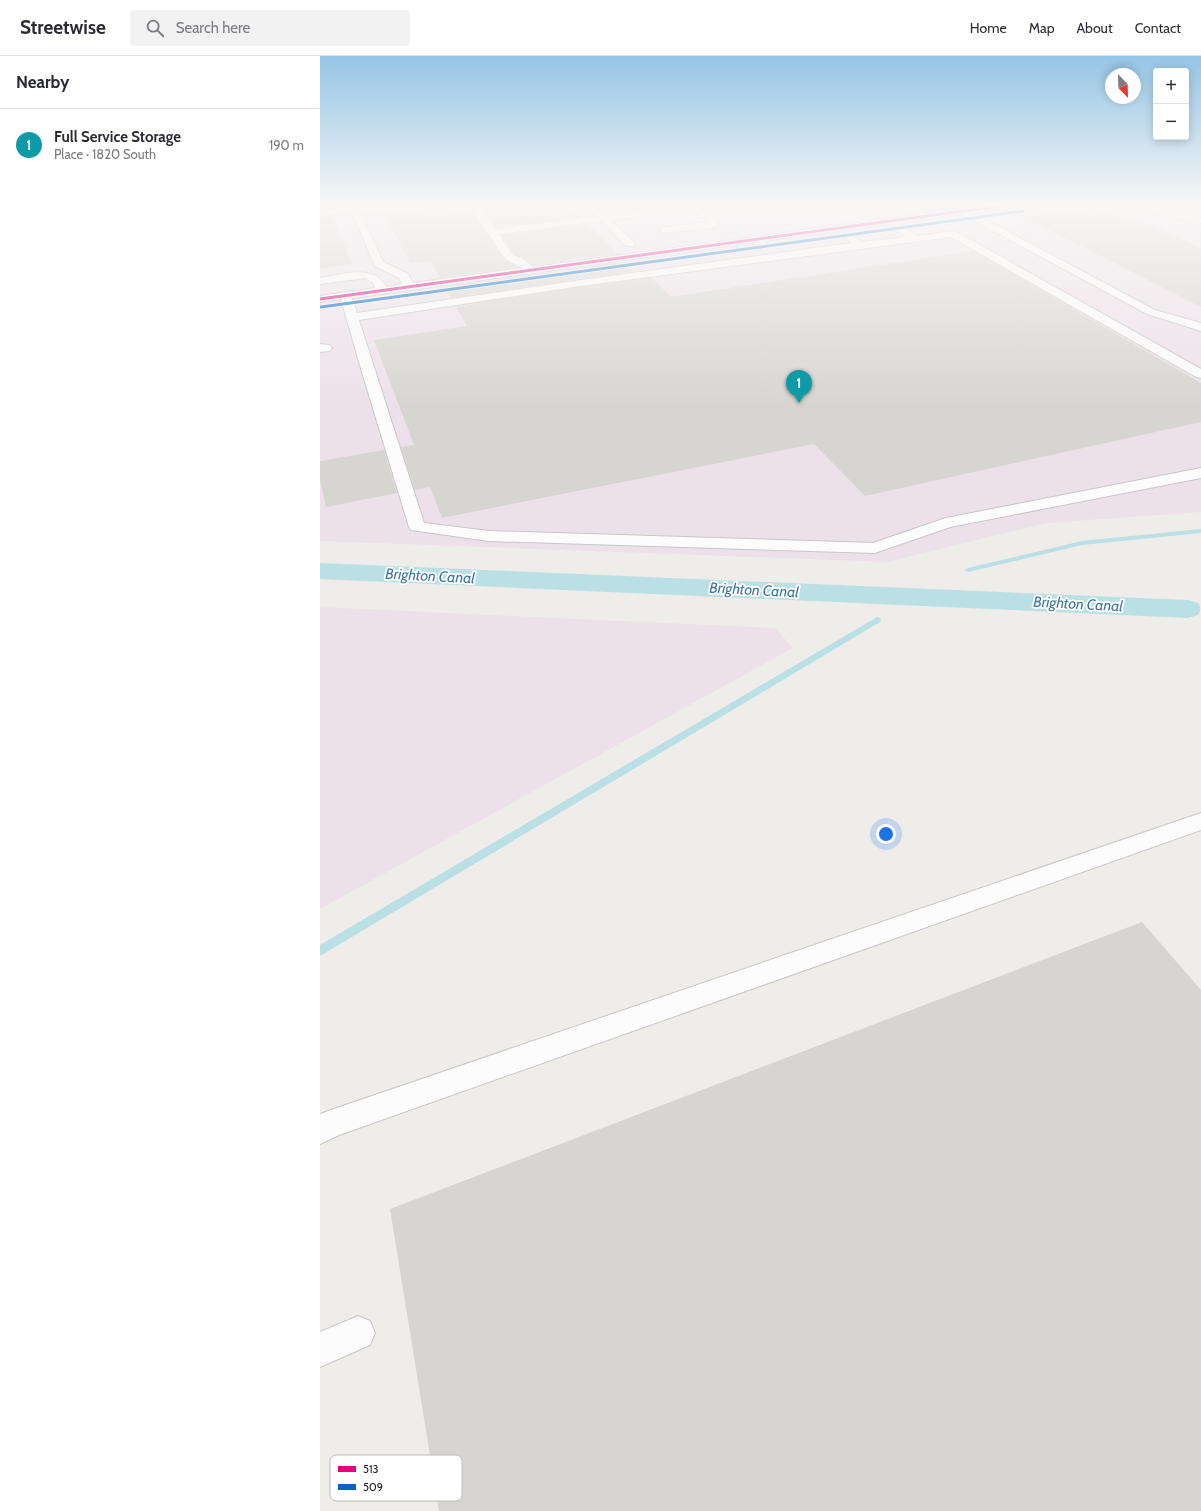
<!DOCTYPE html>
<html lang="en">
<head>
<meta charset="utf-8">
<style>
  :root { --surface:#fff; --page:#f2f2f3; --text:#2b2b33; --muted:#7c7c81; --line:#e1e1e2; --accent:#696867 }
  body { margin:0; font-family:Cabin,sans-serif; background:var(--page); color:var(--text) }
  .controls { position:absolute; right:12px; top:12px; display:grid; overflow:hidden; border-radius:4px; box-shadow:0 2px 10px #0003 }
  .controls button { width:36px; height:36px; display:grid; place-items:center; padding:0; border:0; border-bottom:1px solid var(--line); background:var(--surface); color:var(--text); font:20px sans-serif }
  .compass { position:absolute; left:785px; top:12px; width:36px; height:36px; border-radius:50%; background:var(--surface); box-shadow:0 2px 10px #0003; rotate:157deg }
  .you { position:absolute; left:566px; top:778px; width:14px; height:14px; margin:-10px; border:3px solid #fff; border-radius:50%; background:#1a73e8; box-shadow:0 0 0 6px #1a73e833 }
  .badge { display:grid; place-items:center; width:26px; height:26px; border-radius:50%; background:var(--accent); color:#fff; font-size:13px; font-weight:700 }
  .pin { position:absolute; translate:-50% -33px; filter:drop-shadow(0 1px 2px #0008) }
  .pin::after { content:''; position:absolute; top:21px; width:14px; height:12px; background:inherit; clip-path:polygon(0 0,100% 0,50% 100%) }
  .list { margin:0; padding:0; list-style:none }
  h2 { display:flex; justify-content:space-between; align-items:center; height:52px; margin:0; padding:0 16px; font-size:17px }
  h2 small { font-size:13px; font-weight:400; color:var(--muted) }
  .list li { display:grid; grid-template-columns:26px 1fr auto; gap:12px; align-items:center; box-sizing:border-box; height:72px; padding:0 16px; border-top:1px solid var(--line) }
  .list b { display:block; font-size:15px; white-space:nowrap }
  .list p { margin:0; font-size:13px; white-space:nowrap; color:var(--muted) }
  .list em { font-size:13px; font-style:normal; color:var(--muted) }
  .icon { flex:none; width:22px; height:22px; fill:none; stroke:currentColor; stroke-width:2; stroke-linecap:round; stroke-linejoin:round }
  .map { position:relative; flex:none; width:881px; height:1455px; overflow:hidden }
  header { display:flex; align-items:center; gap:24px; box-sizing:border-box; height:56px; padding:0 20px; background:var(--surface); border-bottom:1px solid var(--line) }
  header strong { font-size:19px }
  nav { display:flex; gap:22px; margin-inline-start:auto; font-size:14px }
  .search { width:280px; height:36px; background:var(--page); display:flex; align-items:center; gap:10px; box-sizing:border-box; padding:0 14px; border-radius:4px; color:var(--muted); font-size:15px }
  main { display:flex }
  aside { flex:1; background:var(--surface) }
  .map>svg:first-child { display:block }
</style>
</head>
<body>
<header>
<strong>Streetwise</strong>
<div class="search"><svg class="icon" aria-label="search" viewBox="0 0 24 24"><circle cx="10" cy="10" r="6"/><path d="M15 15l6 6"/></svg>Search here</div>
<nav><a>Home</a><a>Map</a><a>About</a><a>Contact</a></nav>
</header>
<main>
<aside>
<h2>Nearby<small></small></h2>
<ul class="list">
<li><span class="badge" style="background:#0f9aa8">1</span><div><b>Full Service Storage</b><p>Place · 1820 South</p></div><em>190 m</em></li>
</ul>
</aside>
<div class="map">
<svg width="881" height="1455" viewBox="0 0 881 1455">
  <rect width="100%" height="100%" fill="#efedea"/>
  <g fill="#ede1e9">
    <polygon points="0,147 881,147 881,456 727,467 567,506 0,485"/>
    <polygon points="0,551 455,572 473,592 0,853"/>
  </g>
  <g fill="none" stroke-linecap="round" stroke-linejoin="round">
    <g fill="#badfe4" fill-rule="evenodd">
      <polygon points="881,473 881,477 762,489 648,516 644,514 648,512 762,485"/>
      <polygon points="557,561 560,562 561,564 560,566 0,900 0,889"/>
    </g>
    <path fill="#badfe4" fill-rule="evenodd" d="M 0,507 L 868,544 L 878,547 C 881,552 881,554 878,559 L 868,562 L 0,523 Z"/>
  </g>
  <g fill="#d7d5d2">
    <polygon points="127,147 133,147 134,154 149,152 184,204 197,211 120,222 111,205 90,207 64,158 121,151"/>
    <polygon points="190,147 247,147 260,161 177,171 162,150"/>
    <polygon points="773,151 806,166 820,164 881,192 881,251 704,161"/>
    <polygon points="13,160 32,208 0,213 0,161"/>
    <polygon points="268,168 297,198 213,209 206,203 194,198 182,179"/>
    <polygon points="653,195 881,327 881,366 545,440 494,388 122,462 110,431 95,434 81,391 94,389 54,284 147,270 136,251 261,231 332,222 351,241"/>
    <polygon points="304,206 313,215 131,242 125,231"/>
    <polygon points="64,394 77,437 6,451 0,424 0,405"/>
    <polygon points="822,866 881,934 881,1455 119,1455 70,1153"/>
  </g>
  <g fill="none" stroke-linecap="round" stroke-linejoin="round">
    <defs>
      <g id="minor">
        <path d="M 97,147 L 126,147 L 121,150 L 42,159 L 63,206 L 88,218 L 93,227 L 202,212 L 185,203 L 147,147 L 158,147 L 176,173 L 276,160 L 263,147 L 273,147 L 286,159 L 325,154 L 330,157 L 325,160 L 291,164 L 314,186 L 315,188 L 314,190 L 306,190 L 281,165 L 179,178 L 193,199 L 205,204 L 213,211 L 682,147 L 707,147 L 702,150 L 653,157 L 835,254 L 881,267 L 881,275 L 827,258 L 642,158 L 578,167 L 597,180 L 633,175 L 637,176 L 881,313 L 881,322 L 876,321 L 631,181 L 261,230 L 39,264 L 104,467 L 169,475 L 553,487 L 626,462 L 881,412 L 881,422 L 630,471 L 555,497 L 169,485 L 91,474 L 89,471 L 41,313 L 21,243 L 0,246 L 0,240 L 55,232 L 53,227 L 45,222 L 0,228 L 0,222 C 21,219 54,207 66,231 L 82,228 L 79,222 L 55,210 L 32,156 L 0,160 L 0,154 L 50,148 L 53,149 L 54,152 ZM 567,168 L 586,181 L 543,186 L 529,178 L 524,181 L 531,187 L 261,224 L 37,257 L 32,242 Z"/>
        <polygon points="365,147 376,147 400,168 395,171 345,177 341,176 340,174 341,172 345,171 387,166"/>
        <polygon points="822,147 881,163 881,167 878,168 819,152 817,150"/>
        <polygon points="0,288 10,289 12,292 10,295 0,296"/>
        <polygon points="881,757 881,774 19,1079 0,1088 0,1058 11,1054"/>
        <polygon points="38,1260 50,1265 55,1277 50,1289 0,1311 0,1276"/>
      </g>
    </defs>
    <use href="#minor" stroke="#c8c7c6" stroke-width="2"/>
    <use href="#minor" fill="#fdfcfc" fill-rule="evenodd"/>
    <defs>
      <polyline id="bus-1" points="0,243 702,147"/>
      <polyline id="bus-2" points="1,251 703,155"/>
    </defs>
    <use href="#bus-1" stroke="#fff" stroke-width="4.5"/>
    <use href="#bus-2" stroke="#fff" stroke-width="4.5"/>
    <use href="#bus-1" stroke="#e5007d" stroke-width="3"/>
    <use href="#bus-2" stroke="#0065bd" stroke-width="3"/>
  </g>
  <linearGradient id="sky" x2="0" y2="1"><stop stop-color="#95c5e6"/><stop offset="0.42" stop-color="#f8f7f6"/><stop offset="1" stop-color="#f8f7f6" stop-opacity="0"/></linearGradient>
  <rect width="881" height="351" fill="url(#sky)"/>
  <g text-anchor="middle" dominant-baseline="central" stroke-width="3.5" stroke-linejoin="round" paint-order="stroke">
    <g font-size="15" font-style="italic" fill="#3c77a0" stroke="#fff">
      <text transform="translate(110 520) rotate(3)">Brighton Canal</text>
      <text transform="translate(434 534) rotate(3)">Brighton Canal</text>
      <text transform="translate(758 548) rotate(3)">Brighton Canal</text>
    </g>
  </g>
  <rect x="10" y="1399" width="132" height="46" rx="6" fill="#fff" stroke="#bcbcbc" stroke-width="1"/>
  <rect x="18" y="1410" width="18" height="6" fill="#e5007d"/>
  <rect x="18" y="1428" width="18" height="6" fill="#0065bd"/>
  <g font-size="11" fill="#212121">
    <text x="43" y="1417">513</text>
    <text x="43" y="1435">509</text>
  </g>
</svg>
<div class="controls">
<button>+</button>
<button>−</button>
</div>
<svg class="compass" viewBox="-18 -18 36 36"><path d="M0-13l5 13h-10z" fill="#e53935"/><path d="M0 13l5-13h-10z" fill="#7c7c81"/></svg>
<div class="you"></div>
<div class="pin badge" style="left:479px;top:347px;background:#0f9aa8">1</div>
</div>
</main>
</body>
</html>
